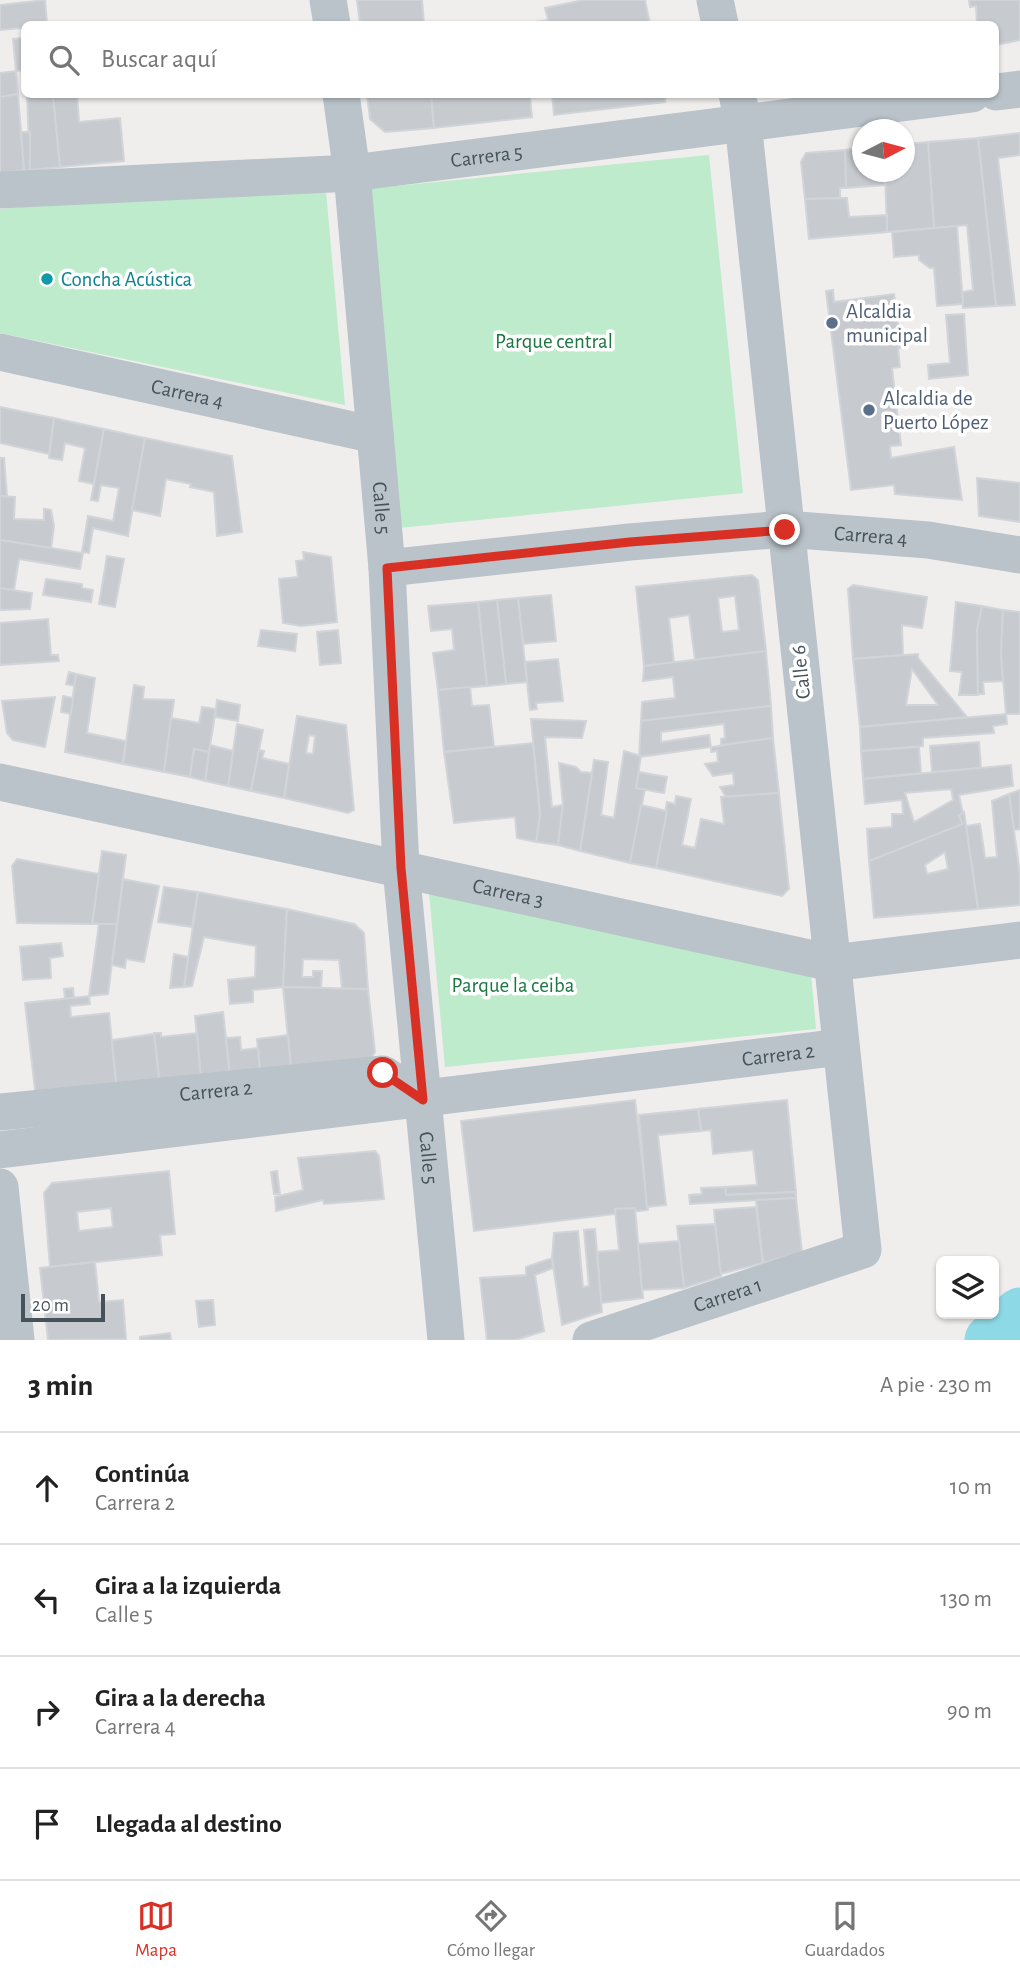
<!DOCTYPE html>
<html lang="es">
<head>
<meta charset="utf-8">
<style>
  :root { --surface:#fff; --page:#f6f6f6; --text:#222; --muted:#767676; --line:#e0e0e0; --accent:#d93025 }
  body { margin:0; font-family:"Alegreya Sans",sans-serif; background:var(--page); color:var(--text) }
  .controls { position:absolute; right:21px; bottom:21px; display:grid; overflow:hidden; border-radius:10px; box-shadow:0 2px 5px #0004 }
  .controls button { width:63px; height:63px; display:grid; place-items:center; padding:0; border:0; border-bottom:2px solid var(--line); background:var(--surface); color:var(--text); font:35px sans-serif }
  .compass { position:absolute; left:852px; top:119px; width:63px; height:63px; border-radius:50%; background:var(--surface); box-shadow:0 2px 5px #0004; rotate:84deg }
  .scale { position:absolute; left:21px; bottom:18px; width:84px; box-sizing:border-box; padding-left:7px; border:4px solid #465259; border-top:0; font-size:19px; line-height:24px; white-space:nowrap; color:#465259; -webkit-text-stroke:5px #fff; paint-order:stroke }
  .stop { position:absolute; width:21px; height:21px; margin:-16px; border:5px solid #d93025; border-radius:50%; background:#fff }
  .stop.end { background:#d93025; border-color:#fff; box-shadow:0 2px 7px #0008 }
  .list { margin:0; padding:0; list-style:none }
  h2 { display:flex; justify-content:space-between; align-items:center; height:91px; margin:0; padding:0 28px; font-size:30px }
  h2 small { font-size:23px; font-weight:400; color:var(--muted) }
  .list li { display:grid; grid-template-columns:46px 1fr auto; gap:21px; align-items:center; box-sizing:border-box; height:112px; padding:0 28px; border-top:2px solid var(--line) }
  .list b { display:block; font-size:26px; white-space:nowrap }
  .list p { margin:0; font-size:23px; white-space:nowrap; color:var(--muted) }
  .list em { font-size:23px; font-style:normal; color:var(--muted) }
  .icon { flex:none; width:38px; height:38px; fill:none; stroke:currentColor; stroke-width:2; stroke-linecap:round; stroke-linejoin:round }
  .map { position:relative; flex:none; width:1020px; height:1340px; overflow:hidden }
  .search { position:absolute; background:var(--surface); box-shadow:0 2px 5px #0004; left:21px; right:21px; top:21px; height:77px; display:flex; align-items:center; gap:18px; box-sizing:border-box; padding:0 24px; border-radius:10px; color:var(--muted); font-size:26px }
  .sheet { height:539px; background:var(--surface) }
  nav { display:flex; justify-content:space-around; align-items:center; box-sizing:border-box; height:98px; border-top:2px solid var(--line); background:var(--surface); font-size:19px; color:var(--muted) }
  nav a { display:grid; justify-items:center; gap:4px }
  nav .on { color:var(--accent) }
  .map>svg:first-child { display:block }
</style>
</head>
<body>
<div class="map">
<svg width="1020" height="1340" viewBox="0 0 1020 1340">
  <rect width="100%" height="100%" fill="#f0eded"/>
  <g fill="#bdebcc">
    <polygon points="709,155 743,493 399,528 365,189"/>
    <polygon points="325,180 345,405 0,333 0,209"/>
    <polygon points="429,893 811,973 816,1029 445,1067"/>
  </g>
  <g fill="none" stroke-linecap="round" stroke-linejoin="round">
    <polyline stroke="#8ddae6" stroke-width="51" points="990,1340 1020,1313"/>
  </g>
  <g fill="#c7cbd0" stroke="#d1d4d8" stroke-width="2" fill-rule="evenodd">
    <polygon points="45,0 47,24 24,24 24,38 22,28 0,30 0,5"/>
    <polygon points="357,0 422,0 424,24 360,24"/>
    <polygon points="583,0 645,0 650,24 525,24 548,20 545,8"/>
    <polygon points="969,0 1020,0 1020,40 996,45 996,24 977,24 976,6 970,7"/>
    <polygon points="23,38 24,70 16,71 13,39"/>
    <polygon points="16,71 18,94 0,97 0,73"/>
    <polygon points="18,94 24,170 0,173 0,97"/>
    <polygon points="27,94 53,94 60,167 30,170"/>
    <polygon points="53,94 77,94 79,122 120,118 124,161 60,167"/>
    <polygon points="367,94 431,94 434,128 385,132 370,119"/>
    <polygon points="431,94 551,94 530,97 532,117 434,128"/>
    <polygon points="552,94 666,94 666,95 665,102 554,115"/>
    <polygon points="21,132 30,132 30,170 24,170"/>
    <polygon points="1020,133 1020,155 998,158 1015,305 996,306 978,138"/>
    <polygon points="978,138 996,306 963,308 962,292 973,290 967,225 934,228 928,142"/>
    <polygon points="928,142 934,228 887,232 885,172 904,172 904,144"/>
    <polygon points="862,148 862,172 885,172 885,185 846,188 845,150"/>
    <polygon points="845,150 846,188 840,188 840,198 805,199 801,162 806,153"/>
    <polygon points="847,198 849,217 887,215 887,232 809,239 805,199"/>
    <polygon points="957,226 963,304 937,306 934,268 930,268 919,260 919,255 894,257 892,232"/>
    <polygon points="833,290 834,302 894,294 901,348 898,348 900,367 892,368 901,445 890,446 891,458 954,447 962,500 895,494 894,485 851,490 826,291"/>
    <polygon points="964,314 968,375 929,379 928,365 950,363 946,315"/>
    <polygon points="0,407 54,418 49,454 0,443"/>
    <polygon points="54,418 104,429 94,484 79,481 85,448 65,443 62,460 49,458"/>
    <polygon points="104,429 145,438 128,536 93,528 89,553 82,552 88,516 113,521 119,488 101,485 98,501 91,500"/>
    <polygon points="145,438 232,456 242,532 217,536 214,492 190,487 191,484 166,479 160,516 132,510"/>
    <polygon points="0,458 4,458 7,496 0,496"/>
    <polygon points="977,478 1020,483 1020,522 979,516"/>
    <polygon points="0,496 15,497 14,519 44,520 44,509 51,510 54,526 51,548 0,540"/>
    <polygon points="0,540 83,553 80,569 19,559 14,590 0,588"/>
    <polygon points="303,552 331,557 337,622 301,626 283,623 279,579 298,577 296,561 304,560"/>
    <polygon points="107,556 124,559 115,607 99,604"/>
    <path d="M 752,575 L 758,580 L 766,651 L 695,660 L 689,615 L 669,618 L 674,663 L 644,666 L 636,587 ZM 735,596 L 739,630 L 722,632 L 718,598 Z"/>
    <polygon points="46,579 82,584 82,588 93,590 91,602 43,595"/>
    <polygon points="853,585 927,597 922,628 902,625 903,655 853,659 848,589"/>
    <polygon points="0,588 32,593 30,609 0,610"/>
    <polygon points="551,595 556,641 523,644 518,598"/>
    <polygon points="518,598 527,682 506,684 497,600"/>
    <polygon points="497,600 506,684 487,686 478,602"/>
    <polygon points="478,602 487,686 438,690 433,653 454,650 452,629 431,631 428,606"/>
    <polygon points="956,602 982,606 977,630 978,695 959,695 962,672 950,671"/>
    <polygon points="982,606 1003,610 1001,655 1003,681 983,682 984,694 978,694 977,630"/>
    <polygon points="1003,610 1020,612 1020,714 1006,714 1001,655"/>
    <polygon points="48,619 51,655 58,655 59,661 0,665 0,623"/>
    <polygon points="261,630 297,634 295,651 258,646"/>
    <polygon points="338,630 341,663 320,665 317,632"/>
    <polygon points="766,651 771,706 641,721 642,702 675,698 673,677 643,681 644,666"/>
    <path d="M 918,654 L 918,658 L 967,717 L 860,727 L 853,659 ZM 912,669 L 938,705 L 906,705 Z"/>
    <polygon points="558,659 563,701 536,703 537,709 530,710 525,662"/>
    <polygon points="69,672 76,674 75,686 66,684"/>
    <polygon points="76,674 95,678 87,733 126,741 123,764 65,752"/>
    <polygon points="134,685 144,687 143,699 174,700 164,772 123,764"/>
    <polygon points="470,687 472,706 489,705 494,747 444,752 438,690"/>
    <polygon points="63,696 73,698 71,714 61,712"/>
    <polygon points="55,697 45,747 13,740 7,733 2,701"/>
    <polygon points="217,700 240,705 238,721 215,717"/>
    <polygon points="771,706 773,738 721,745 721,739 725,738 724,724 661,732 661,742 709,735 711,747 639,757 641,721"/>
    <polygon points="202,707 216,709 209,752 194,749 190,777 164,772 171,718 199,723"/>
    <polygon points="1006,714 1007,724 993,726 994,733 923,738 923,746 861,751 860,727"/>
    <path d="M 297,716 L 346,725 L 354,810 L 348,813 L 284,798 ZM 309,735 L 315,736 L 313,754 L 306,753 Z"/>
    <polygon points="531,719 586,721 582,738 545,737 552,807 563,805 558,845 536,842 540,815"/>
    <polygon points="237,724 263,730 251,791 228,786"/>
    <polygon points="773,738 779,793 726,797 720,787 734,785 733,773 713,776 705,764 718,762 717,751 711,752 711,747"/>
    <polygon points="979,742 981,768 932,772 930,746"/>
    <polygon points="533,743 540,815 536,842 517,838 515,817 454,823 444,752"/>
    <polygon points="210,745 233,751 228,786 205,781"/>
    <polygon points="919,747 921,773 863,779 861,751"/>
    <polygon points="194,749 209,752 205,781 190,777"/>
    <polygon points="259,750 264,751 262,758 289,764 284,798 251,791"/>
    <polygon points="624,751 641,756 636,788 645,789 630,863 580,851 594,760 608,762 601,815 614,818"/>
    <polygon points="559,763 576,767 581,772 592,773 580,851 558,845 563,805"/>
    <path d="M 1011,765 L 1013,786 L 959,795 L 963,814 L 959,816 L 963,824 L 869,861 L 867,829 L 892,827 L 892,814 L 903,814 L 902,800 L 865,804 L 863,779 ZM 951,789 L 953,800 L 914,822 L 905,793 Z"/>
    <polygon points="639,772 667,777 664,793 636,788"/>
    <polygon points="1020,790 1020,829 1014,830 1009,794"/>
    <polygon points="779,793 789,889 782,896 656,868 667,802 675,804 676,796 691,799 682,845 695,848 701,819 724,824 721,797"/>
    <polygon points="1009,794 1020,875 1020,905 978,909 966,826 980,824 985,858 997,857 992,801"/>
    <polygon points="641,805 667,811 656,868 630,863"/>
    <path d="M 964,812 L 978,909 L 874,918 L 869,861 L 963,824 L 959,816 ZM 945,852 L 948,869 L 927,874 L 925,865 Z"/>
    <polygon points="102,851 126,855 117,924 92,924"/>
    <polygon points="17,859 99,874 92,924 17,923 12,866"/>
    <polygon points="123,879 159,886 144,962 126,959 125,968 112,965"/>
    <polygon points="164,887 198,892 192,927 158,922"/>
    <polygon points="198,892 287,909 283,987 253,990 253,1002 230,1004 228,980 255,977 256,946 204,937 192,986 184,987"/>
    <polygon points="287,909 354,924 364,933 368,989 342,989 339,960 303,959 302,977 313,977 313,971 322,971 321,988 283,987"/>
    <polygon points="99,924 117,924 108,994 89,996"/>
    <polygon points="61,943 63,956 50,958 51,978 23,980 20,947"/>
    <polygon points="174,954 188,957 184,987 170,988"/>
    <polygon points="283,987 368,989 375,1052 369,1061 291,1069"/>
    <polygon points="73,988 74,998 65,999 64,989"/>
    <polygon points="89,996 90,1004 70,1006 71,1017 109,1013 117,1092 36,1098 25,1003"/>
    <polygon points="223,1012 230,1076 201,1080 195,1016"/>
    <polygon points="154,1033 161,1033 161,1037 197,1033 201,1080 160,1087"/>
    <polygon points="154,1034 160,1087 117,1092 112,1040"/>
    <polygon points="288,1035 291,1069 260,1072 257,1039"/>
    <polygon points="240,1037 241,1050 258,1048 260,1072 230,1076 226,1038"/>
    <polygon points="635,1100 648,1210 474,1231 461,1121"/>
    <polygon points="787,1100 796,1192 726,1195 725,1187 757,1185 753,1150 713,1154 711,1130 701,1131 698,1109"/>
    <polygon points="698,1109 701,1131 658,1135 666,1205 647,1207 639,1115"/>
    <polygon points="375,1151 379,1156 384,1199 324,1204 323,1200 276,1211 275,1197 303,1190 298,1158"/>
    <path d="M 169,1171 L 175,1234 L 160,1235 L 162,1255 L 50,1267 L 44,1193 L 52,1183 ZM 111,1208 L 113,1227 L 79,1231 L 77,1212 Z"/>
    <polygon points="277,1171 280,1194 274,1194 271,1172"/>
    <polygon points="725,1187 726,1195 796,1192 796,1198 690,1204 689,1195 702,1194 701,1188"/>
    <polygon points="796,1198 802,1252 763,1263 756,1200"/>
    <polygon points="756,1207 763,1263 720,1274 714,1210"/>
    <polygon points="635,1208 643,1298 601,1303 597,1252 619,1250 615,1209"/>
    <polygon points="715,1224 721,1276 684,1288 677,1226"/>
    <polygon points="595,1229 602,1312 562,1325 552,1258 554,1233 578,1231 583,1287 589,1286 584,1230"/>
    <polygon points="679,1241 684,1288 642,1290 638,1244"/>
    <polygon points="552,1258 553,1268 535,1275 544,1331 516,1340 487,1340 480,1278 526,1275 526,1267"/>
    <polygon points="95,1262 99,1302 123,1300 126,1339 48,1340 40,1268"/>
    <polygon points="213,1300 215,1325 199,1327 196,1301"/>
    <polygon points="170,1333 171,1340 140,1340 140,1337"/>
  </g>
  <g fill="none" stroke-linecap="round" stroke-linejoin="round">
    <g stroke="#b9c3c9" stroke-width="37">
      <polyline points="328,0 332,24"/>
      <polyline points="715,0 720,24"/>
      <polyline points="996,92 1020,89"/>
      <path id="s1" d="M 341,94 L 352,173 L 387,568 L 401,868 L 446,1340"/>
      <path id="s2" d="M 0,190 L 352,173 L 972,94"/>
      <path id="s3" d="M 0,352 L 375,435"/>
      <path id="s4" d="M 387,568 L 630,542 L 785,529 L 928,540 L 1020,555"/>
      <path id="s5" d="M 0,782 L 832,963 L 1020,940"/>
      <path id="s6" d="M 0,1112 L 383,1074 L 423,1100"/>
      <path id="s7" d="M 0,1150 L 841,1047"/>
      <polyline points="0,1187 16,1340"/>
      <path id="s8" d="M 591,1340 L 863,1250 L 743,122 L 737,94"/>
    </g>
  </g>
  <g fill="none" stroke-linecap="round" stroke-linejoin="round">
    <polyline stroke="#d93025" stroke-width="9" points="383,1073 423,1100 401,868 387,568 630,542 785,530"/>
  </g>
  <circle fill="#0f9aa8" stroke="#fff" stroke-width="2.5" cx="47" cy="279" r="7"/>
  <g fill="#5c6f8a" stroke="#fff" stroke-width="2.5">
    <circle cx="832" cy="323" r="7"/>
    <circle cx="869" cy="410" r="7"/>
  </g>
  <g text-anchor="middle" dominant-baseline="central" stroke-width="7" stroke-linejoin="round" paint-order="stroke">
    <g font-size="21" fill="#465259" stroke="#fff">
      <text stroke="none"><textPath href="#s2" startOffset="488">Carrera 5</textPath></text>
      <text stroke="none"><textPath href="#s3" startOffset="192">Carrera 4</textPath></text>
      <text stroke="none"><textPath href="#s1" startOffset="416">Calle 5</textPath></text>
      <text stroke="none"><textPath href="#s4" startOffset="486">Carrera 4</textPath></text>
      <text transform="translate(801 672) rotate(-96)">Calle 6</text>
      <text stroke="none"><textPath href="#s5" startOffset="520">Carrera 3</textPath></text>
      <text stroke="none"><textPath href="#s7" startOffset="784">Carrera 2</textPath></text>
      <text stroke="none"><textPath href="#s6" startOffset="217">Carrera 2</textPath></text>
      <text stroke="none"><textPath href="#s1" startOffset="1068">Calle 5</textPath></text>
      <text stroke="none"><textPath href="#s8" startOffset="144">Carrera 1</textPath></text>
    </g>
    <g font-size="21" fill="#0d838f" stroke="#fff" text-anchor="start">
      <text x="61" y="279">Concha Acústica</text>
    </g>
    <g font-size="21" fill="#4e5e75" stroke="#fff" text-anchor="start">
      <text x="846" y="311">Alcaldia<tspan x="846" dy="24">municipal</tspan></text>
      <text x="883" y="398">Alcaldia de<tspan x="883" dy="24">Puerto López</tspan></text>
    </g>
    <g font-size="21" fill="#1c7642" stroke="#fff">
      <text x="554" y="341">Parque central</text>
      <text x="513" y="985">Parque la ceiba</text>
    </g>
  </g>
</svg>
<div class="controls">
<button><svg class="icon" aria-label="layers" viewBox="0 0 24 24"><path d="M12 4l9 5-9 5-9-5zM3 14l9 5 9-5"/></svg></button>
</div>
<svg class="compass" viewBox="-18 -18 36 36"><path d="M0-13l5 13h-10z" fill="#e53935"/><path d="M0 13l5-13h-10z" fill="#767676"/></svg>
<div class="scale">20 m</div>
<div class="stop" style="left:383px;top:1073px"></div>
<div class="stop end" style="left:785px;top:530px"></div>
<div class="search"><svg class="icon" aria-label="search" viewBox="0 0 24 24"><circle cx="10" cy="10" r="6"/><path d="M15 15l6 6"/></svg>Buscar aquí</div>
</div>
<section class="sheet">
<h2>3 min<small>A pie · 230 m</small></h2>
<ul class="list">
<li><svg class="icon" aria-label="ahead" viewBox="0 0 24 24"><path d="M12 20V5M6 11l6-6 6 6"/></svg><div><b>Continúa</b><p>Carrera 2</p></div><em>10 m</em></li>
<li><svg class="icon" aria-label="left" viewBox="0 0 24 24"><path d="M17 20v-9H6M10 6l-5 5 5 5"/></svg><div><b>Gira a la izquierda</b><p>Calle 5</p></div><em>130 m</em></li>
<li><svg class="icon" aria-label="right" viewBox="0 0 24 24"><path d="M7 20v-9h11M14 6l5 5-5 5"/></svg><div><b>Gira a la derecha</b><p>Carrera 4</p></div><em>90 m</em></li>
<li><svg class="icon" aria-label="arrive" viewBox="0 0 24 24"><path d="M6 21V4h12l-3 4 3 4H6"/></svg><div><b>Llegada al destino</b></div></li>
</ul>
</section>
<nav>
<a class="on"><svg class="icon" aria-label="map" viewBox="0 0 24 24"><path d="M3 6l6-2 6 2 6-2v14l-6 2-6-2-6 2zM9 4v14M15 6v14"/></svg>Mapa</a>
<a><svg class="icon" aria-label="directions" viewBox="0 0 24 24"><path d="M12 3l9 9-9 9-9-9zM9 14v-3h6M13 9l2 2-2 2"/></svg>Cómo llegar</a>
<a><svg class="icon" aria-label="saved" viewBox="0 0 24 24"><path d="M7 4h10v16l-5-4-5 4z"/></svg>Guardados</a>
</nav>
</body>
</html>
